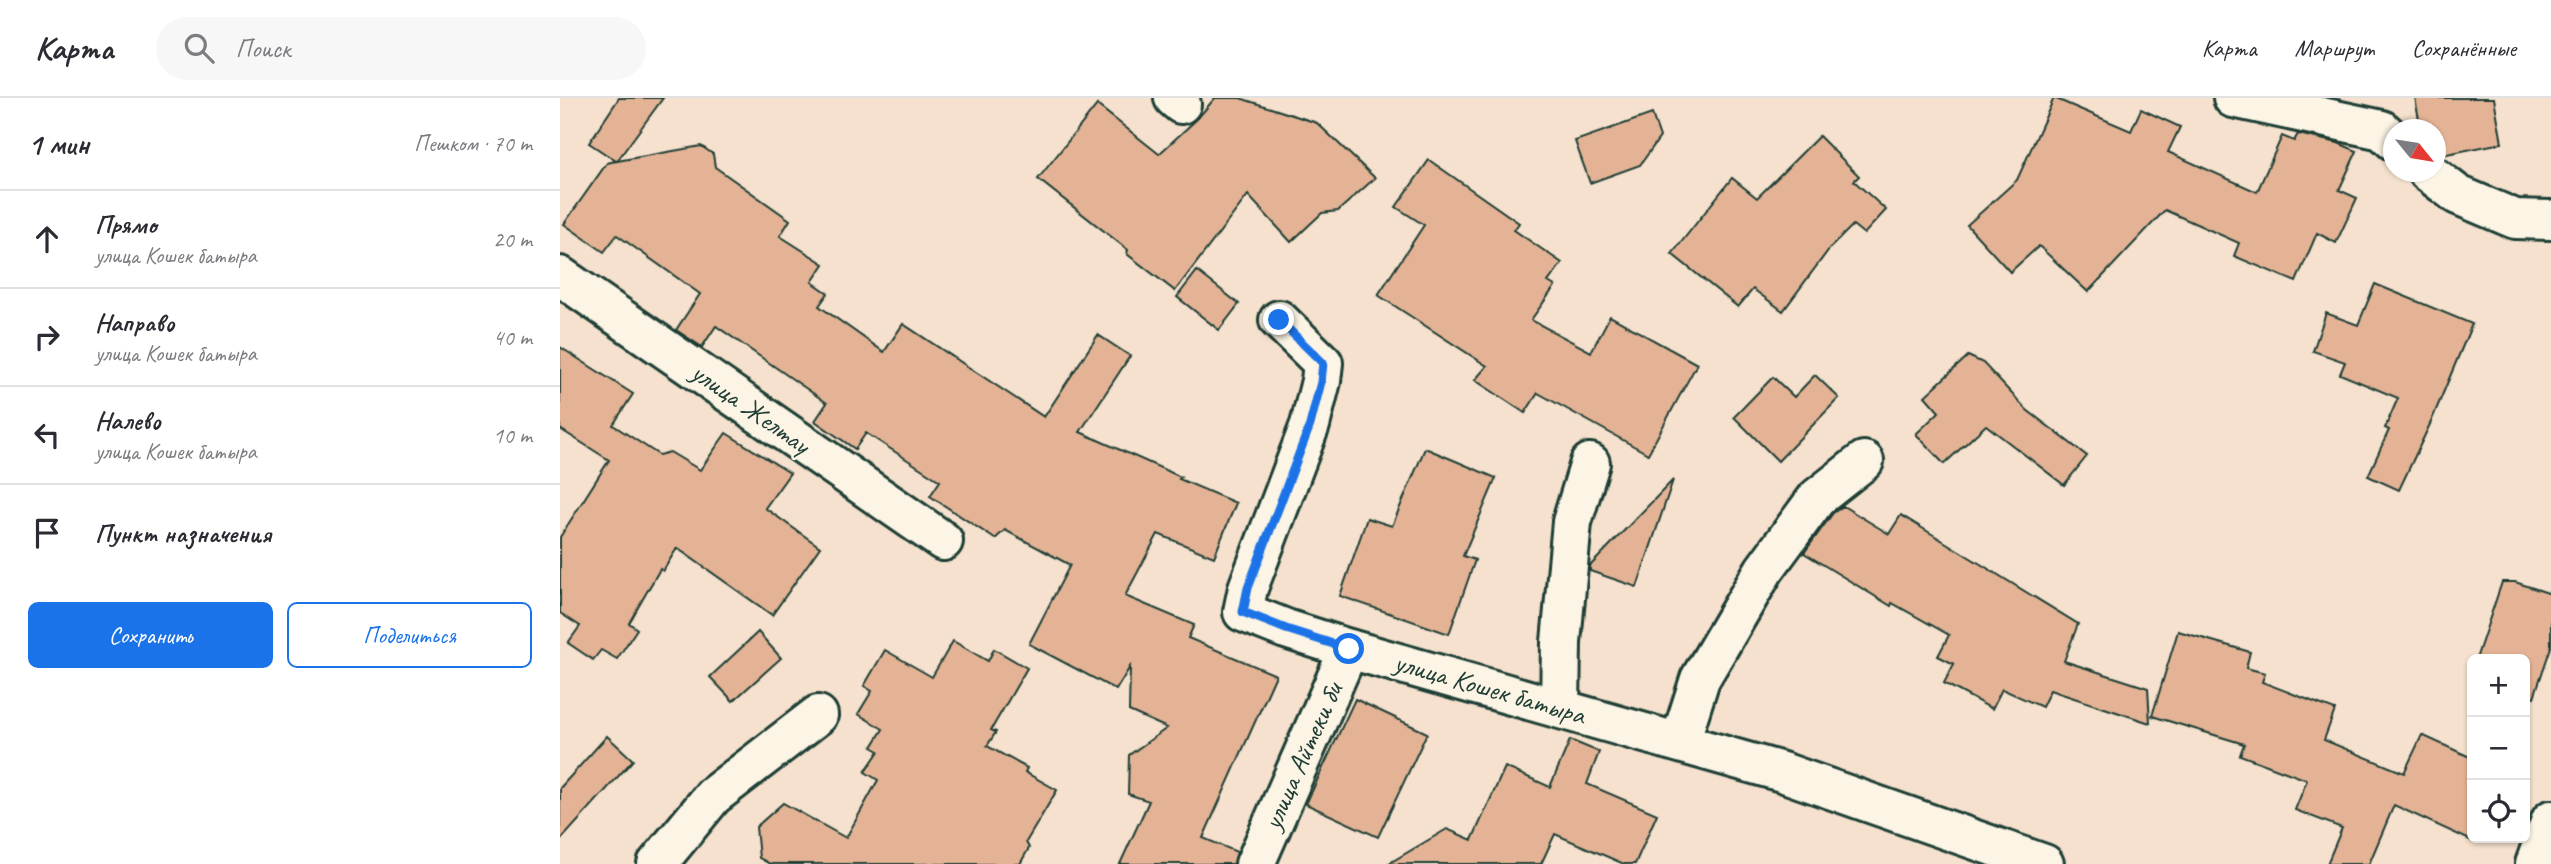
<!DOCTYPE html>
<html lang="ru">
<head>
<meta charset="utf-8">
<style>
  :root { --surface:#fff; --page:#f7f7f7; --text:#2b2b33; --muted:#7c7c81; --line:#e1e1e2; --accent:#1a73e8 }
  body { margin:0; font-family:Caveat,sans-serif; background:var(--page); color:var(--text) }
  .controls { position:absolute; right:21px; bottom:21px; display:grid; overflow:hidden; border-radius:10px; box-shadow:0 2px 5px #0004 }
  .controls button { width:63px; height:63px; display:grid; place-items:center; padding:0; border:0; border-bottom:2px solid var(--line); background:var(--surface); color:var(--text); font:35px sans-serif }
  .compass { position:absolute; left:1823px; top:21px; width:63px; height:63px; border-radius:50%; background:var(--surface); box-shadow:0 2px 5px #0004; rotate:120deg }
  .stop { position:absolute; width:21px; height:21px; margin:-16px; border:5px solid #1a73e8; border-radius:50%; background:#fff }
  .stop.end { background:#1a73e8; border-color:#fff; box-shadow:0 2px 7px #0008 }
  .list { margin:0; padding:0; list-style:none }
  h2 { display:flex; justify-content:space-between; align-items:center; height:91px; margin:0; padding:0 28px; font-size:30px }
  h2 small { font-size:23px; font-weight:400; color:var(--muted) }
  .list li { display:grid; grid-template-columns:46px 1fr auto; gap:21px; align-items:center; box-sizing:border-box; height:98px; padding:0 28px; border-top:2px solid var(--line) }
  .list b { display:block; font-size:26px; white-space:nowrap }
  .list p { margin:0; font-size:23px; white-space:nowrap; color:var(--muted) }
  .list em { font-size:23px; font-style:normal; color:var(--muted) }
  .actions { display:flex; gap:14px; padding:21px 28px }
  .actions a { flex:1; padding:16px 0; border:2px solid var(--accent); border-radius:10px; text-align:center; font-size:24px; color:var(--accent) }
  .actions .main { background:var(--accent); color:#fff }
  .icon { flex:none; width:38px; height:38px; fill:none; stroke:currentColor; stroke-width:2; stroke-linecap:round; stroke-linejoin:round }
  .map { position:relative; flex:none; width:1991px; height:766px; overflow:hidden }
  header { display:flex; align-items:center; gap:42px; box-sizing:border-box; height:98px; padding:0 35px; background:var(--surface); border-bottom:2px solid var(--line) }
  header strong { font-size:33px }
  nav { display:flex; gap:38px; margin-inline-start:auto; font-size:24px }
  .search { width:490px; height:63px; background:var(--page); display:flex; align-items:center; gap:18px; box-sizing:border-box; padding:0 24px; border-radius:38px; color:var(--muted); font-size:26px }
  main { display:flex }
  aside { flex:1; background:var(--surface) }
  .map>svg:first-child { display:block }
</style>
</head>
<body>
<header>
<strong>Карта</strong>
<div class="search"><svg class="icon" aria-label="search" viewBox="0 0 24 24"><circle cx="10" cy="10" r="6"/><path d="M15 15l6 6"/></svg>Поиск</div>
<nav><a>Карта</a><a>Маршрут</a><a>Сохранённые</a></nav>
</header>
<main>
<aside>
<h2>1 мин<small>Пешком · 70 m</small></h2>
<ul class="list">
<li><svg class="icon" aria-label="ahead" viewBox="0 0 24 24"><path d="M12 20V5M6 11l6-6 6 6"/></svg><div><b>Прямо</b><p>улица Кошек батыра</p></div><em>20 m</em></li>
<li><svg class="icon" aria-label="right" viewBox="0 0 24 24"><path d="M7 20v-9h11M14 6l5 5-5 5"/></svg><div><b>Направо</b><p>улица Кошек батыра</p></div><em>40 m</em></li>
<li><svg class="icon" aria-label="left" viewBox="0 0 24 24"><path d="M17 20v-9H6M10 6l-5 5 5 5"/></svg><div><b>Налево</b><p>улица Кошек батыра</p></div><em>10 m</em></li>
<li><svg class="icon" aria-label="arrive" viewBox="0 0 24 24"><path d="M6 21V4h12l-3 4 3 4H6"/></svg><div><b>Пункт назначения</b></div></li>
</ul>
<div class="actions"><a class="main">Сохранить</a><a>Поделиться</a></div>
</aside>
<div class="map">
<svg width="1991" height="766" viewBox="0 0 1991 766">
  <rect width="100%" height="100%" fill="#f5e1cd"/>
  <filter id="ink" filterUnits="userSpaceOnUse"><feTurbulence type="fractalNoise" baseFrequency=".0143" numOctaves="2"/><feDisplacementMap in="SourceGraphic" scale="14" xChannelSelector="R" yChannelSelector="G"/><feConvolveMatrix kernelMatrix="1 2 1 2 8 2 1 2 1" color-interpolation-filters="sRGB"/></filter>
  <g filter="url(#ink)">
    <g fill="#e4b395" stroke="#1f3d34" stroke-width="2">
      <polygon points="59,0 103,0 57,63 141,48 153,56 155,69 230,122 220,138 264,166 252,184 268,195 259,208 324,254 343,226 484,319 538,237 570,258 520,334 621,379 619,381 676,405 654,459 598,436 565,498 634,527 628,540 716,577 643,740 677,754 674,766 560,766 589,703 568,696 569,657 607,630 569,613 570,569 556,592 469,546 510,467 445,432 435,441 370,398 380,383 306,335 295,351 255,323 267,305 156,228 142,249 116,232 140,196 57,137 44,154 4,126 47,65 56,63 29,45"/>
      <polygon points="655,0 680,0 757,25 815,80 778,113 762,115 731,144 688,97 615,193 567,156 568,152 478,81 537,7 599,56 637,21"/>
      <polygon points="1494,0 1571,33 1581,11 1620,29 1608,54 1697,94 1722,38 1734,43 1738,36 1778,45 1797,53 1779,92 1797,100 1776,145 1757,135 1736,184 1674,158 1679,145 1605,112 1528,194 1479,148 1450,174 1407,127 1457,82"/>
      <polygon points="1855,0 1934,0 1942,45 1882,57 1875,54 1875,32 1861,32"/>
      <polygon points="1092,16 1100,39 1080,67 1030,85 1015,43"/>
      <polygon points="1259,38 1299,78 1294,83 1326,112 1304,136 1293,127 1270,150 1223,213 1193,191 1178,209 1112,156 1172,80 1197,100"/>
      <polygon points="869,62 959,125 954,132 1002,165 988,184 995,188 971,222 1031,254 1050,218 1137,266 1088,356 978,295 965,315 915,282 927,268 818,197 864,127 836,109"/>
      <polygon points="637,173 679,206 659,232 617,199"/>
      <polygon points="1815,186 1912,226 1871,324 1839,392 1808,378 1829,332 1825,330 1838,300 1780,276 1785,264 1753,253 1766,215 1798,227"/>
      <polygon points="0,249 73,296 53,327 99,357 110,354 140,372 166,335 230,375 205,410 260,449 212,517 117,450 103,473 100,471 69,525 77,531 57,561 41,552 33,562 8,545 20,528 0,515 0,439 49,362 0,331"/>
      <polygon points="1408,258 1423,265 1467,312 1527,358 1504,387 1426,327 1384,366 1356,336 1379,314 1365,298"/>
      <polygon points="1255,277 1279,300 1218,363 1174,319 1213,279 1234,299"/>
      <polygon points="865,350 936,380 903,458 915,462 889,536 780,498 807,420 832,428"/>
      <polygon points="1113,382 1077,489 1030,473 1030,468"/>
      <polygon points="1283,408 1329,436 1341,417 1518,526 1504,563 1588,590 1590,625 1490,592 1482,609 1442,591 1432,611 1384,585 1394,566 1378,558 1389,537 1332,505 1331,508 1244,455 1273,415"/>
      <polygon points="1942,484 1955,484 1991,496 1991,549 1974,599 1965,596 1965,561 1916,561"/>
      <polygon points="1618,533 1690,554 1686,570 1705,575 1702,584 1775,612 1764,642 1844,675 1862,637 1912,660 1912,743 1834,707 1809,766 1767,766 1782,730 1735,712 1747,682 1680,657 1684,646 1592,618"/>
      <polygon points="198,534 221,560 173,603 150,579"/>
      <polygon points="393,543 428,563 434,551 467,570 431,632 436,634 427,648 467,670 465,674 497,692 466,744 469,750 460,766 210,766 199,760 196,729 223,705 286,740 318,682 305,674 319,653 312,649 323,631 298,616 312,593 304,588 325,552 372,579"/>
      <polygon points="795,601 867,635 818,739 746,706"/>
      <polygon points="47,638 73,662 0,743 0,690"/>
      <polygon points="1010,642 1039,654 1027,686 1097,716 1075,766 1064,766 995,736 981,766 828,766 887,731 912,742 945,669 990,689"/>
    </g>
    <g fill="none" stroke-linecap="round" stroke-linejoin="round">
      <defs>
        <g id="minor">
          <polyline points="614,0 621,6"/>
          <polyline points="1673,0 1822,32 1834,43"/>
          <polyline points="1868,74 1898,97 1955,121 1991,122"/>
          <polyline points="0,178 383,443"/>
          <polyline points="719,222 763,265 761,283 750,327 688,490 683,514 726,531 789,551 1222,674 1484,766"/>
          <polyline points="1000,610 1001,544 1012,424 1030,365"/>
          <polyline points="1120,644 1140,581 1204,472 1257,400 1304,363"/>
          <polyline points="97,766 153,698 258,617"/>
          <polyline points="695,766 789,551"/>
          <polyline points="1975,766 1991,722"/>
        </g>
      </defs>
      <use href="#minor" stroke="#1f3d34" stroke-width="44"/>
      <use href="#minor" stroke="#fcf5e5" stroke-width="38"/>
    </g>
  </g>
  <g fill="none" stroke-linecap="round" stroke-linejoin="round" filter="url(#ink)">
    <polyline stroke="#1a73e8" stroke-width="9" points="719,222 763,265 761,284 750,327 688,490 683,514 726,531 789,551"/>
  </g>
  <g text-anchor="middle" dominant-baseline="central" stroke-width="5" stroke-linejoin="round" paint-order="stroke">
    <g font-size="28" fill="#1f3d34" stroke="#fcf5e5">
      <text transform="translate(191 310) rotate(35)">улица Желтау</text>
      <text transform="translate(930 590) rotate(16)">улица Кошек батыра</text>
      <text transform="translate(742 658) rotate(-66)">улица Айтеки би</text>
    </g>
  </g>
</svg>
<div class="controls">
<button>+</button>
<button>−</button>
<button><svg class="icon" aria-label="locate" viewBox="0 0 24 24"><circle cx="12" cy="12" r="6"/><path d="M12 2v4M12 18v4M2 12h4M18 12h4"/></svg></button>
</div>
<svg class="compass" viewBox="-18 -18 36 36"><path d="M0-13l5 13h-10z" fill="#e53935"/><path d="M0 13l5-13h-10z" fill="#7c7c81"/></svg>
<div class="stop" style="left:789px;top:551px"></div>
<div class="stop end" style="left:719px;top:222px"></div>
</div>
</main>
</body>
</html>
